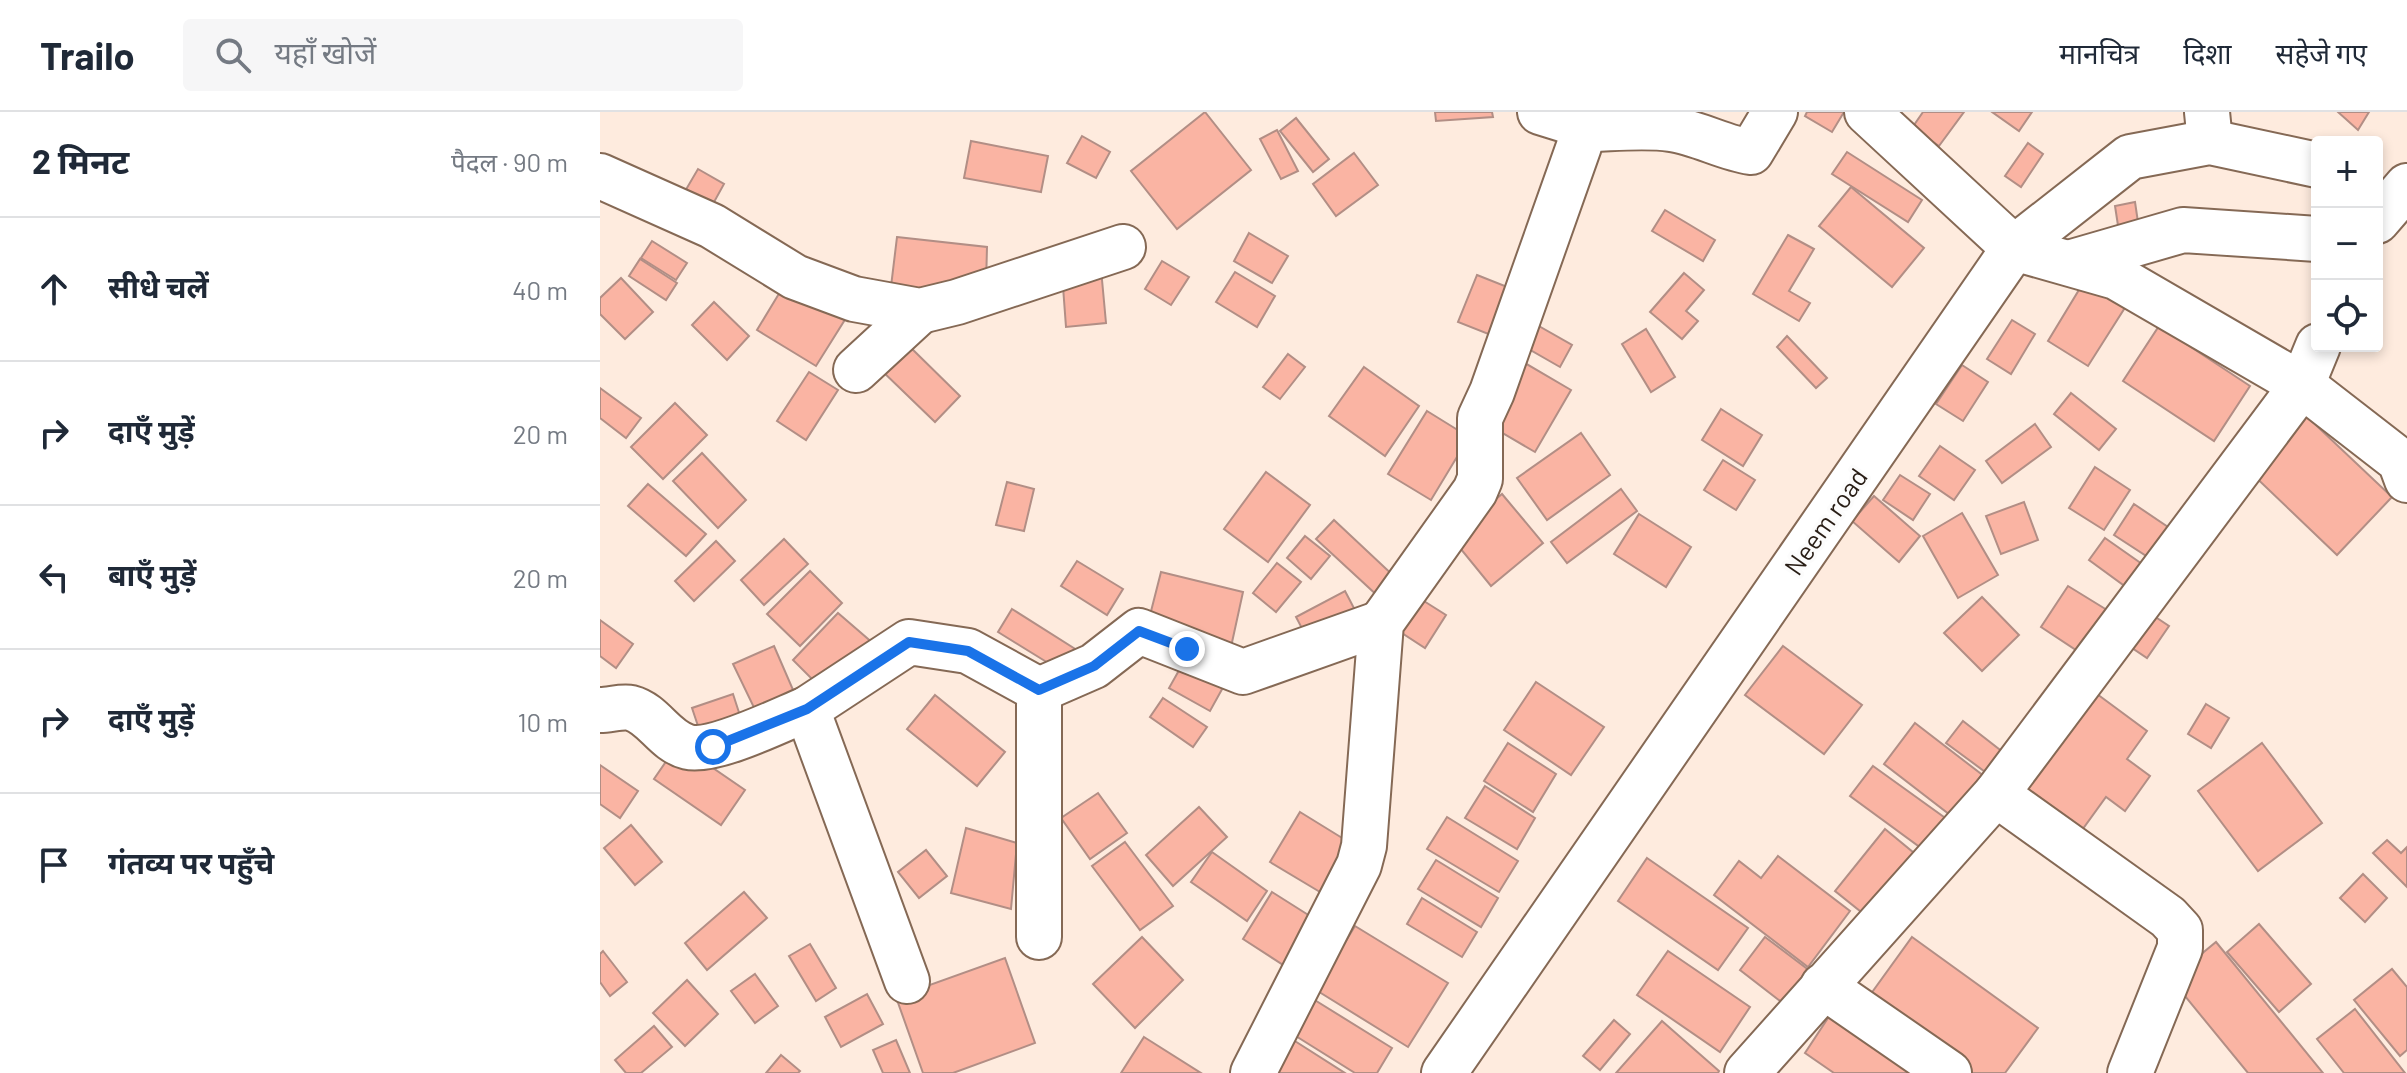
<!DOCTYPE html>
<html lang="hi">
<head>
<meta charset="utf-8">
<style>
  :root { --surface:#fff; --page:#f6f6f7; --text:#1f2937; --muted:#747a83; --line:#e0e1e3 }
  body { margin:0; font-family:Barlow,"Noto Sans Devanagari",sans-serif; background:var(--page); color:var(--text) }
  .controls { position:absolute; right:24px; top:24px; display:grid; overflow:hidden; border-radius:8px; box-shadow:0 4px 12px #0003 }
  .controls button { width:72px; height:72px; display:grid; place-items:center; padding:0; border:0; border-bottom:2px solid var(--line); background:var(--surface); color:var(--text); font:40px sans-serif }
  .stop { position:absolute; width:24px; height:24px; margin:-18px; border:6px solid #1a73e8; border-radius:50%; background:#fff }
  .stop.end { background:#1a73e8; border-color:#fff; box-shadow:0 2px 8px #0008 }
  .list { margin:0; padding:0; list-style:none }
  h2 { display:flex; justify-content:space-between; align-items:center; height:104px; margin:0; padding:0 32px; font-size:34px }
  h2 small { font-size:26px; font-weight:400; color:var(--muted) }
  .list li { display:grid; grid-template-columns:52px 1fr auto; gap:24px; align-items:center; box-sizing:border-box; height:144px; padding:0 32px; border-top:2px solid var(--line) }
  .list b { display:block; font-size:30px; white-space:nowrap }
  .list em { font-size:26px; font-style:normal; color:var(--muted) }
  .icon { flex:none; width:44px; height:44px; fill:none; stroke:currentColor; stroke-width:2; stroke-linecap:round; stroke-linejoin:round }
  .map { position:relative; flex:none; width:1807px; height:961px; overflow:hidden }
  header { display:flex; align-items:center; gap:48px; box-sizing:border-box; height:112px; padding:0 40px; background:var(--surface); border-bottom:2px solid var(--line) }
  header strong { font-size:38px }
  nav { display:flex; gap:44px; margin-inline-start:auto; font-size:28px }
  .search { width:560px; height:72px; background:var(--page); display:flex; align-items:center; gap:20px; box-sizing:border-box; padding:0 28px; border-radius:8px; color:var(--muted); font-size:30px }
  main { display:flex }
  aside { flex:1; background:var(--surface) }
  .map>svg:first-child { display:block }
</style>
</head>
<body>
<header>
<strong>Trailo</strong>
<div class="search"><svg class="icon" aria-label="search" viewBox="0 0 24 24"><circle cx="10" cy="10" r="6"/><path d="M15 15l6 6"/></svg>यहाँ खोजें</div>
<nav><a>मानचित्र</a><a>दिशा</a><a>सहेजे गए</a></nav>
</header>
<main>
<aside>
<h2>2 मिनट<small>पैदल · 90 m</small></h2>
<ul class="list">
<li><svg class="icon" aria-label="ahead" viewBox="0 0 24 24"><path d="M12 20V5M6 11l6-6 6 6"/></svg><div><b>सीधे चलें</b></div><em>40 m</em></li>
<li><svg class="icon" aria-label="right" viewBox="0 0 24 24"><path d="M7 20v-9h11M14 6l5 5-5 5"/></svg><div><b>दाएँ मुड़ें</b></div><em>20 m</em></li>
<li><svg class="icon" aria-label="left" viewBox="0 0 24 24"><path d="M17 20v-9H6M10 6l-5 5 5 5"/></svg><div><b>बाएँ मुड़ें</b></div><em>20 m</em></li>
<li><svg class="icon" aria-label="right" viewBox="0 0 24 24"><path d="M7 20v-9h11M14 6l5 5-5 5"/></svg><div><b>दाएँ मुड़ें</b></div><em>10 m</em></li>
<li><svg class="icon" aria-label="arrive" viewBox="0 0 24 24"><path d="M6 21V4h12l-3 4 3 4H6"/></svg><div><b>गंतव्य पर पहुँचे</b></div></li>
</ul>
</aside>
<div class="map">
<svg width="1807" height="961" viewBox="0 0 1807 961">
  <rect width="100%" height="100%" fill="#feebde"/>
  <g fill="#fab4a3" stroke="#b28e85" stroke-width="2">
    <polygon points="605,0 651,58 577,117 531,59"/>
    <polygon points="835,0 892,0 893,5 836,9"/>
    <polygon points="1207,0 1244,0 1232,20 1205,4"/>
    <polygon points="1323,0 1364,0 1339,34 1312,16"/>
    <polygon points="1392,0 1432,0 1419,19"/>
    <polygon points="1738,0 1769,0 1758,18"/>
    <polygon points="696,6 729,47 713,60 680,19"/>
    <polygon points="677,18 698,59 681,67 660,27"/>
    <polygon points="482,24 510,40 496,66 467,51"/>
    <polygon points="371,29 448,44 441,80 364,66"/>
    <polygon points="1428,31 1443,42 1421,75 1405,64"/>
    <polygon points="1247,40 1322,88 1308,110 1232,62"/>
    <polygon points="754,41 778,73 736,104 713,72"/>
    <polygon points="98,57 124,72 108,101 81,86"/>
    <polygon points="1251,75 1324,136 1292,175 1219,114"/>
    <polygon points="1535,90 1539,117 1519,120 1515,94"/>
    <polygon points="1065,98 1115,128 1103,149 1052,119"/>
    <polygon points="649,121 688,144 672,171 634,149"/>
    <polygon points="1188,123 1214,137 1189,179 1210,191 1199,209 1153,182"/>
    <polygon points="297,125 387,135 386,173 290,183"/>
    <polygon points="52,129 87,151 76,168 41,146"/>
    <polygon points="40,147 77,171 66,188 29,164"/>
    <polygon points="562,149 589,165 571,193 545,177"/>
    <polygon points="501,157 506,211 466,215 462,161"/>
    <polygon points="635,160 675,184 657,215 616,190"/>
    <polygon points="1084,161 1104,178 1086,199 1098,209 1082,227 1050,200"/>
    <polygon points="877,163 920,180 901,227 858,210"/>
    <polygon points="21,166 53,200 25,227 0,202 0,186"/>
    <polygon points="1485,168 1526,194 1488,254 1448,229"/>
    <polygon points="186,170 246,206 216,254 157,218"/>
    <polygon points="114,190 149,224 127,248 92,213"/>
    <polygon points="1412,208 1435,222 1411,262 1387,247"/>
    <polygon points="930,209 972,233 960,255 918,231"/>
    <polygon points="1559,214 1650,274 1614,329 1523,269"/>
    <polygon points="1046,217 1075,265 1051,280 1022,232"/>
    <polygon points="1187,224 1227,266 1216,276 1177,235"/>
    <polygon points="304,229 360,284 335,310 279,256"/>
    <polygon points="688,242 705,255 680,287 663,275"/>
    <polygon points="918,247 971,278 935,340 882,309"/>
    <polygon points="1362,253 1388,270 1363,309 1336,292"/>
    <polygon points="764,255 819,294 785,344 729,304"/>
    <polygon points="209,260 238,278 206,328 177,309"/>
    <polygon points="0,276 41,306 26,326 0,306"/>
    <polygon points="1471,281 1516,317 1499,338 1454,302"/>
    <polygon points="75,291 107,323 63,367 31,335"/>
    <polygon points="1121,297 1162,323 1143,354 1102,328"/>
    <polygon points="827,299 869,325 831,388 788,362"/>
    <polygon points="1701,299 1792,385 1737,443 1647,357"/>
    <polygon points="1435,312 1451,335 1402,371 1386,349"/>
    <polygon points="981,321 1010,363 947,408 917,366"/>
    <polygon points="1340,334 1375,358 1354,388 1319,364"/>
    <polygon points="102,341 146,388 118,416 73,369"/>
    <polygon points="1123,348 1155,368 1136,398 1104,378"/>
    <polygon points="1495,355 1530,378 1504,418 1469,396"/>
    <polygon points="666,360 710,393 668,450 624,417"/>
    <polygon points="1300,363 1330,382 1313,408 1283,388"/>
    <polygon points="407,370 434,377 424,419 396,413"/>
    <polygon points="48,372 106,422 86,444 28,394"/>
    <polygon points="1021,377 1037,399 967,451 951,430"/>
    <polygon points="902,382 943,431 891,474 851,425"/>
    <polygon points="1274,384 1320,424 1299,450 1252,409"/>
    <polygon points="1424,390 1438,428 1401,442 1386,404"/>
    <polygon points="1534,392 1571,417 1551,447 1514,423"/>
    <polygon points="1362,401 1398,463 1358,486 1323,424"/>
    <polygon points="1039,402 1091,435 1066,475 1014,442"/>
    <polygon points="734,408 797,467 780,486 716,427"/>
    <polygon points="705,424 730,444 711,467 687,446"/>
    <polygon points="1505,426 1542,452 1526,475 1489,448"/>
    <polygon points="184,427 208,452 164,493 141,468"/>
    <polygon points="116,429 135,449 94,489 75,469"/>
    <polygon points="477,449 523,477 507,503 461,474"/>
    <polygon points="677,451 701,470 676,500 653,481"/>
    <polygon points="210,459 242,491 200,534 167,502"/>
    <polygon points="561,460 643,480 631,535 547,515"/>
    <polygon points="1468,474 1507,498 1479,540 1441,515"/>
    <polygon points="745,479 756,500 707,526 696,505"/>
    <polygon points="808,479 846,503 825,536 788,512"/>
    <polygon points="1382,485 1419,523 1382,559 1344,521"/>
    <polygon points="412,497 480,540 466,562 398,520"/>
    <polygon points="238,501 282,539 225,580 193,548"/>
    <polygon points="1551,502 1569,514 1547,546 1529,534"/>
    <polygon points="0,508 33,532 16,556 0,544"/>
    <polygon points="174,534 197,587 159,606 133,552"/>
    <polygon points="1183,534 1262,593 1224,642 1145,583"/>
    <polygon points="586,546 626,570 610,599 569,576"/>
    <polygon points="936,570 1004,615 971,663 904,618"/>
    <polygon points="133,582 145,619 104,632 92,596"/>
    <polygon points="1497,582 1547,619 1527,647 1550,664 1525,699 1506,685 1482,718 1427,678 1448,644"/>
    <polygon points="335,583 405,640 377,674 307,617"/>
    <polygon points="563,586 607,615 593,635 550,605"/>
    <polygon points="1606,592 1629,606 1611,636 1588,622"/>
    <polygon points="1363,609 1404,641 1388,662 1346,631"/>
    <polygon points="1315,611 1389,668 1358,709 1284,652"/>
    <polygon points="908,631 956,662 933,700 884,669"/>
    <polygon points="1662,631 1722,711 1658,759 1598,679"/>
    <polygon points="78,632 145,678 121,713 54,667"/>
    <polygon points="0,653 38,679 20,706 0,692"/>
    <polygon points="1273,654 1355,713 1332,744 1250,684"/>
    <polygon points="885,674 935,706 917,737 865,706"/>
    <polygon points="498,681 527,721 490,747 461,706"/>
    <polygon points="599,695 627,725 573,774 546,743"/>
    <polygon points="700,700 760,737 730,786 670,750"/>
    <polygon points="847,705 918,749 899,780 827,737"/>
    <polygon points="31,713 62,750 35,773 4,736"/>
    <polygon points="366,716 417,731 411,797 351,781"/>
    <polygon points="1285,717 1314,741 1265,803 1235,779"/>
    <polygon points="1787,728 1801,741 1807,735 1807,775 1773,741"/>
    <polygon points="525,730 573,794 540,818 492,754"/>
    <polygon points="326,738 347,764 319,786 298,760"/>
    <polygon points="612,740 667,779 647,809 591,770"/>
    <polygon points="1178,744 1250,799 1208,855 1114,783 1139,749 1161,766"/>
    <polygon points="1047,746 1148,816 1118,858 1018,789"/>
    <polygon points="836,748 898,786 881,815 818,777"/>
    <polygon points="1763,762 1787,786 1765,810 1740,786"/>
    <polygon points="144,780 167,806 107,858 85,831"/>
    <polygon points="672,780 721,811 691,858 643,827"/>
    <polygon points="822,786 877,820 862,845 807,812"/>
    <polygon points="1659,812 1711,872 1679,900 1627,840"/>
    <polygon points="755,814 848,871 808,935 716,878"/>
    <polygon points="542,825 583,868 535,916 493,872"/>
    <polygon points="1165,825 1210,859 1184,892 1140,858"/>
    <polygon points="1312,825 1438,916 1405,961 1362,961 1265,890"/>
    <polygon points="1616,830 1723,961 1648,961 1571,867"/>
    <polygon points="210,832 236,876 216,889 189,844"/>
    <polygon points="3,839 27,870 10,884 0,870 0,842"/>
    <polygon points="1068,839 1150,895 1120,940 1037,883"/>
    <polygon points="405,846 435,931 353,961 323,961 296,885"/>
    <polygon points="1792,857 1807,875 1807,938 1800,944 1754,888"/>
    <polygon points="155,862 178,894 155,911 131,879"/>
    <polygon points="87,868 118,902 85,934 53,901"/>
    <polygon points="267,882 283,912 241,935 225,905"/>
    <polygon points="705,882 792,936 777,961 755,961 683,916"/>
    <polygon points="1755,897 1805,961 1744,961 1717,927"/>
    <polygon points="1230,903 1317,961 1234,961 1205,941"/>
    <polygon points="1014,908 1030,922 1000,958 983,944"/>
    <polygon points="1062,909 1119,959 1118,961 1016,961"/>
    <polygon points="54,914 72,935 41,961 26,961 15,948"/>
    <polygon points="687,924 745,961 680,961 669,954"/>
    <polygon points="544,925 601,961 521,961"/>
    <polygon points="296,928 310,961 283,961 273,938"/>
    <polygon points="181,943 200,959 198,961 166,961"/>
  </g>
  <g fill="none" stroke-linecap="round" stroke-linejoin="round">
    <defs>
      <g id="minor">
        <polyline points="1267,0 1414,136 1516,165 1702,273 1800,349 1807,368"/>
        <polyline points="1607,0 1610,30"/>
        <path d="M 981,17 C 1008,17 1046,13 1071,17 C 1099,21 1124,36 1151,40 L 1175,0"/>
        <polyline points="0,64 112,114 195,165 254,187 320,199 357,190 523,135"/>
        <polyline points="256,258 320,199"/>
        <polyline points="439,578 494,554 539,519 643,560 781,511"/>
        <path d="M 0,598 C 10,598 22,594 31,596 C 54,602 64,629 88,635 C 114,641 180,608 207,597"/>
        <polyline points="1396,682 1568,805 1580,818 1580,836 1530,961"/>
        <polyline points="307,869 207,597 309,530 368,539 439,578 439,825"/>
        <polyline points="1223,874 1349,961"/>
        <polyline points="653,961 759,753 764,734 781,511 875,379 880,367 880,306 892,280 979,34 981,17 969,9 940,0"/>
        <polyline points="1147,961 1396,682 1702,273 1718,234"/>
      </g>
      <g id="major">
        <polyline points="1777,109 1807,74"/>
        <polyline points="1469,151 1583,118 1717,127"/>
        <polyline points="844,961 1414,136 1530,45 1610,30 1717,53"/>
      </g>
    </defs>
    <use href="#minor" stroke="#856955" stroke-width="48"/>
    <use href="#major" stroke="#856955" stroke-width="48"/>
    <use href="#minor" stroke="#fff" stroke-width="44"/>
    <use href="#major" stroke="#fff" stroke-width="44"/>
  </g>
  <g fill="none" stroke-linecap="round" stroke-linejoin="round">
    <polyline stroke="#1a73e8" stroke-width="10" points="113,635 207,597 309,530 368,539 439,578 494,554 539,519 587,537"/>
  </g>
  <g text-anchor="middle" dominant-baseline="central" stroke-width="7" stroke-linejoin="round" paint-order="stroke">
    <g font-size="26" fill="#281d15" stroke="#fcfcfc">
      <text transform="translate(1225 409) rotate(-55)">Neem road</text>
    </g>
  </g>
</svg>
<div class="controls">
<button>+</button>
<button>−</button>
<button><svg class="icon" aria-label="locate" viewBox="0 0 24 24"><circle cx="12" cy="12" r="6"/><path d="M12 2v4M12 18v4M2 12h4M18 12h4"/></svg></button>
</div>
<div class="stop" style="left:113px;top:635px"></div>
<div class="stop end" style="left:587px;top:537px"></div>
</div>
</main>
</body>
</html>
